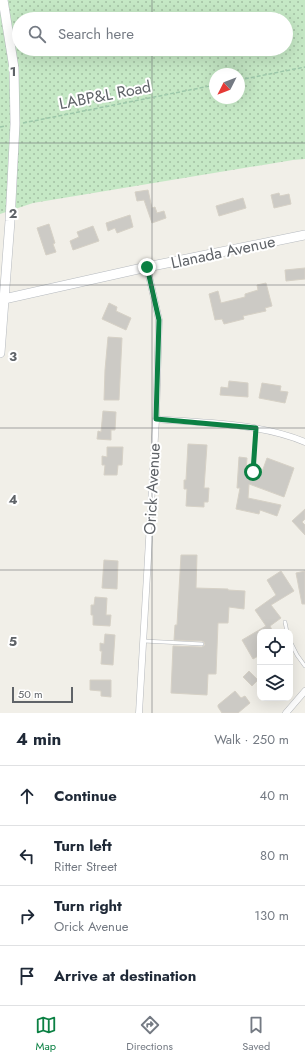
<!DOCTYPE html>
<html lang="en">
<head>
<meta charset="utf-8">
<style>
  :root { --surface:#fff; --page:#f6f6f7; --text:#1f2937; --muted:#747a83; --line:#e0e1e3; --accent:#0b8043 }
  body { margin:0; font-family:Jost,sans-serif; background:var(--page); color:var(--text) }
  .controls { position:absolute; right:12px; bottom:12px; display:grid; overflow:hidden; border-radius:8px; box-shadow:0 4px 16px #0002 }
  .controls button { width:36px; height:36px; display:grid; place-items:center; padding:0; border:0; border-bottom:1px solid var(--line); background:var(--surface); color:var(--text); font:20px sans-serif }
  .compass { position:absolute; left:209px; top:68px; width:36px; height:36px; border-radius:50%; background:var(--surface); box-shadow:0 4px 16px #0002; rotate:228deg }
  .scale { position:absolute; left:12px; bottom:10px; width:61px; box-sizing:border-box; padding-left:4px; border:2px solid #5f6368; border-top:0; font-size:11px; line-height:14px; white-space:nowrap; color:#5f6368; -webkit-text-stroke:3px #fff; paint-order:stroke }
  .stop { position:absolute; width:12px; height:12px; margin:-9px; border:3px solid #0b8043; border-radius:50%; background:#fff }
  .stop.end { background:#0b8043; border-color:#fff; box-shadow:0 1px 4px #0008 }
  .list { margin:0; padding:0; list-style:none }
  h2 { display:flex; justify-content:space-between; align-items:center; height:52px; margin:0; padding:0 16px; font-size:17px }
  h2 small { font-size:13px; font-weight:400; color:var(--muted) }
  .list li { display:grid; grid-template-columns:26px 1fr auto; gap:12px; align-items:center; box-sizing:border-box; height:60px; padding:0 16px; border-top:1px solid var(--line) }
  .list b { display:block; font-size:15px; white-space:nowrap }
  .list p { margin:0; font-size:13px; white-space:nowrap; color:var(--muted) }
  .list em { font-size:13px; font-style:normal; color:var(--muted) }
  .icon { flex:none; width:22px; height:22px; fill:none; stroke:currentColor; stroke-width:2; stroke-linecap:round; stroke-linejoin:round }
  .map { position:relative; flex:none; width:305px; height:713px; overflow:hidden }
  .search { position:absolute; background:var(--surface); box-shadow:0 4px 16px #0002; left:12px; right:12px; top:12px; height:44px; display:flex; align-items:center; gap:10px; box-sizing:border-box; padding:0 14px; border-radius:22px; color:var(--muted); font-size:15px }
  .sheet { height:292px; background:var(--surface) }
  nav { display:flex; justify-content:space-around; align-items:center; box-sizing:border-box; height:56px; border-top:1px solid var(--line); background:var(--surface); font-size:11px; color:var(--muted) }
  nav a { display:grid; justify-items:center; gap:2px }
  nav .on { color:var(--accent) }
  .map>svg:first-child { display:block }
</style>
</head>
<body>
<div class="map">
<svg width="305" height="713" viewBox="0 0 305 713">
  <defs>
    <pattern id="grass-dots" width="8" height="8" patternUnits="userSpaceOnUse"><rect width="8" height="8" fill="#c5e8c5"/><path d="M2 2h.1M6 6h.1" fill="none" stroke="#a3c0a4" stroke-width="1.8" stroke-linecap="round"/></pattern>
  </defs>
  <rect width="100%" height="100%" fill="#f1efe8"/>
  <path fill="url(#grass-dots)" fill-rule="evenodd" d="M 0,0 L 305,0 L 305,159 L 293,160 L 33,203 L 0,214 ZM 19,19 L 286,19 L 286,49 L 19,49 ZM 215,74 L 239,74 L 239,98 L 215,98 Z"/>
  <g fill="#cccac5" stroke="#d6d1c6">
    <polygon points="148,190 152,208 155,207 157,213 164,211 166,218 152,223 144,200 137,201 135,192"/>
    <polygon points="279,193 280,196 289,194 291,204 274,208 271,195"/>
    <polygon points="243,198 246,208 219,216 216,206"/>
    <polygon points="130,215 133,227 117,233 115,228 108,231 106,223"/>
    <polygon points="49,224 55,243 53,244 56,252 46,255 37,228"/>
    <polygon points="93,226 99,241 73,250 70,241 79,237 77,232"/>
    <polygon points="305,268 305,279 286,281 285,270"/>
    <polygon points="266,283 272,306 265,308 266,311 243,316 244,319 224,324 222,319 215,320 209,294 218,291 221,303 245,297 245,294 258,290 257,285"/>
    <polygon points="109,303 117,307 116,311 131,318 126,330 102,319"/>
    <polygon points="108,337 122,338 119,400 104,400 105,370"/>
    <polygon points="229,381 248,383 248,397 220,395 221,387 228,388"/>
    <polygon points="262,383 281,386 280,391 288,392 285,403 259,398"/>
    <polygon points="103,411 116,412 115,430 111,430 111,440 97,439 98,431 101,432"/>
    <polygon points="188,444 207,445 204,488 209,488 208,502 204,502 204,507 186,506 187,489 184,489 184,480 186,480"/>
    <polygon points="107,447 123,447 122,465 118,465 117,475 104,475 105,465 102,465 102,456 107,457"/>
    <polygon points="239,457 247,458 246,472 250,473 252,475 256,473 260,473 260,472 262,472 267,458 294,468 284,497 249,484 248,498 281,505 277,516 260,510 259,514 236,509 240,488 237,488"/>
    <polygon points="305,509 305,519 302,522 305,525 305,535 292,521"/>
    <polygon points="181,555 197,555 196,588 228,589 228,590 245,591 244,609 229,607 228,623 218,623 216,674 208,674 207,695 171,693 173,646 202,647 205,645 204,642 202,641 174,640 175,625 177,625"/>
    <polygon points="104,560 118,561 117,589 102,588"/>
    <polygon points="281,571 294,591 271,605 281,618 270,626 273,632 260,632 260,655 253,659 242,640 266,626 255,610 276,595 267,580"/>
    <polygon points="305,571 305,604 302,604 296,573"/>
    <polygon points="95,597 107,598 106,615 111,615 110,626 93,625 93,615 91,615 91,605 94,605"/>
    <polygon points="105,634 115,635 113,665 101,664 102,651 100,651 100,643 104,644"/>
    <polygon points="249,671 258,680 252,686 243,677"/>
    <polygon points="90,680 111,680 111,697 101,696 101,691 90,690"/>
    <polygon points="235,691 241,698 245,696 250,703 238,713 222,713 218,707 218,705"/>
  </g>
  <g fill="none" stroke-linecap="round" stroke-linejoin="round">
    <defs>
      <g id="lane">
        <polyline points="253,472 256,428"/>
        <polyline points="285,622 287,632"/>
        <polyline points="144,641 202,644"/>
        <polyline points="290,641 297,655 305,666"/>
      </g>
      <g id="street">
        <path d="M 156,419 C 203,423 261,423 305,442"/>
        <polyline points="139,713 156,419 159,320 147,267"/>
        <polyline points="286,713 305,691"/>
      </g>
      <g id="secondary">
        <polyline points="4,299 147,267 305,235"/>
        <polyline points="0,353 10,221 15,124 14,68 3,0"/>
      </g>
    </defs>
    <use href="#lane" stroke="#b5b8bc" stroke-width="4"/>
    <use href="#street" stroke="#b5b8bc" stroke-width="7"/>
    <use href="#secondary" stroke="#b6babf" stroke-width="10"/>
    <g stroke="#9cc7a9" stroke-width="1.5" stroke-dasharray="4 2" stroke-linecap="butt">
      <polyline points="239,80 305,67"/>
      <polyline points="23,123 215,85"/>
      <polyline points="0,127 6,126"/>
    </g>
    <use href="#lane" stroke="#fff" stroke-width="3"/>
    <use href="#street" stroke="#fff" stroke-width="6"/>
    <use href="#secondary" stroke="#fff" stroke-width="9"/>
  </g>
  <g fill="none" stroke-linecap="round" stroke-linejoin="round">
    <polyline stroke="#0b8043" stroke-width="5" points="147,267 159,320 156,419 256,428 253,472"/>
  </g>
  <path fill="none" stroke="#5f6368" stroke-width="1" stroke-opacity="0.55" d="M 152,0 L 152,19M 152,49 L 152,713M 0,143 L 305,143M 0,285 L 305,285M 0,428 L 305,428M 0,570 L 305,570"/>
  <g text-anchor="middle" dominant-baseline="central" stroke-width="4" stroke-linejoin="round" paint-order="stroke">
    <g font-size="16" fill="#5f6368" stroke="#fff">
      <text transform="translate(105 95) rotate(-11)">LABP&amp;L Road</text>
      <text transform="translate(223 252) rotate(-12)">Llanada Avenue</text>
      <text transform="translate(152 489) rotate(-87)">Orick Avenue</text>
    </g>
  </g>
  <g font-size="13" text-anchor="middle" font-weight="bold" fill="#5f6368" stroke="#fff" stroke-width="4" stroke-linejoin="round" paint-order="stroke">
    <text x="13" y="76">1</text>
    <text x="13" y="218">2</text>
    <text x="13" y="361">3</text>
    <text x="13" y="504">4</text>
    <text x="13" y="646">5</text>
  </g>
</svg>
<div class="controls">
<button><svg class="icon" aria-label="locate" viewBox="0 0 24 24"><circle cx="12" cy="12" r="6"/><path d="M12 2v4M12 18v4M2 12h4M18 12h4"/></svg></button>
<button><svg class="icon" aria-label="layers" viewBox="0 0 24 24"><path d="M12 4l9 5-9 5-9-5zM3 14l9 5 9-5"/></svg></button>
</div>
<svg class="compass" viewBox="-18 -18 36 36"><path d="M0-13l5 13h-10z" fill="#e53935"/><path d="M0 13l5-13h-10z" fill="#747a83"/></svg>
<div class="scale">50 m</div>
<div class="stop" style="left:253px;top:472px"></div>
<div class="stop end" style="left:147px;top:267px"></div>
<div class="search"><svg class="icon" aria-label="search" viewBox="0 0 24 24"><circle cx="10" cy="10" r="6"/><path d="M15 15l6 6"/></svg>Search here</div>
</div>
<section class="sheet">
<h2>4 min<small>Walk · 250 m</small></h2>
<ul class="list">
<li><svg class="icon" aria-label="ahead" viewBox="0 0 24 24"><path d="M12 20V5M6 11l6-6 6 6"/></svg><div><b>Continue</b></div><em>40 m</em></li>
<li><svg class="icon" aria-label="left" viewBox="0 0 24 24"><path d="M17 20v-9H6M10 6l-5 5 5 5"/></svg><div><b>Turn left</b><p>Ritter Street</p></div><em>80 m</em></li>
<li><svg class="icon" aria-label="right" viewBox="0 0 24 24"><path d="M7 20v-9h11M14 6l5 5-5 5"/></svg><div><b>Turn right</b><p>Orick Avenue</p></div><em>130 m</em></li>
<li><svg class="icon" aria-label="arrive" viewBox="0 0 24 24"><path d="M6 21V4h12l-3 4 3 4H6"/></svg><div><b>Arrive at destination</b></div></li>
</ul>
</section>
<nav>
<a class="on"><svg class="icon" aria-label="map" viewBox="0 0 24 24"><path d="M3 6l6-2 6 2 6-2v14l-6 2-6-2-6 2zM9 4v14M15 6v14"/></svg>Map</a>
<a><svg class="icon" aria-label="directions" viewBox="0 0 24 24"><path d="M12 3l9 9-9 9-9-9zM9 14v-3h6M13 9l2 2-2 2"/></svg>Directions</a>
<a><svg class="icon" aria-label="saved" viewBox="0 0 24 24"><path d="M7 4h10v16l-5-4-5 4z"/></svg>Saved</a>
</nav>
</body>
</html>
